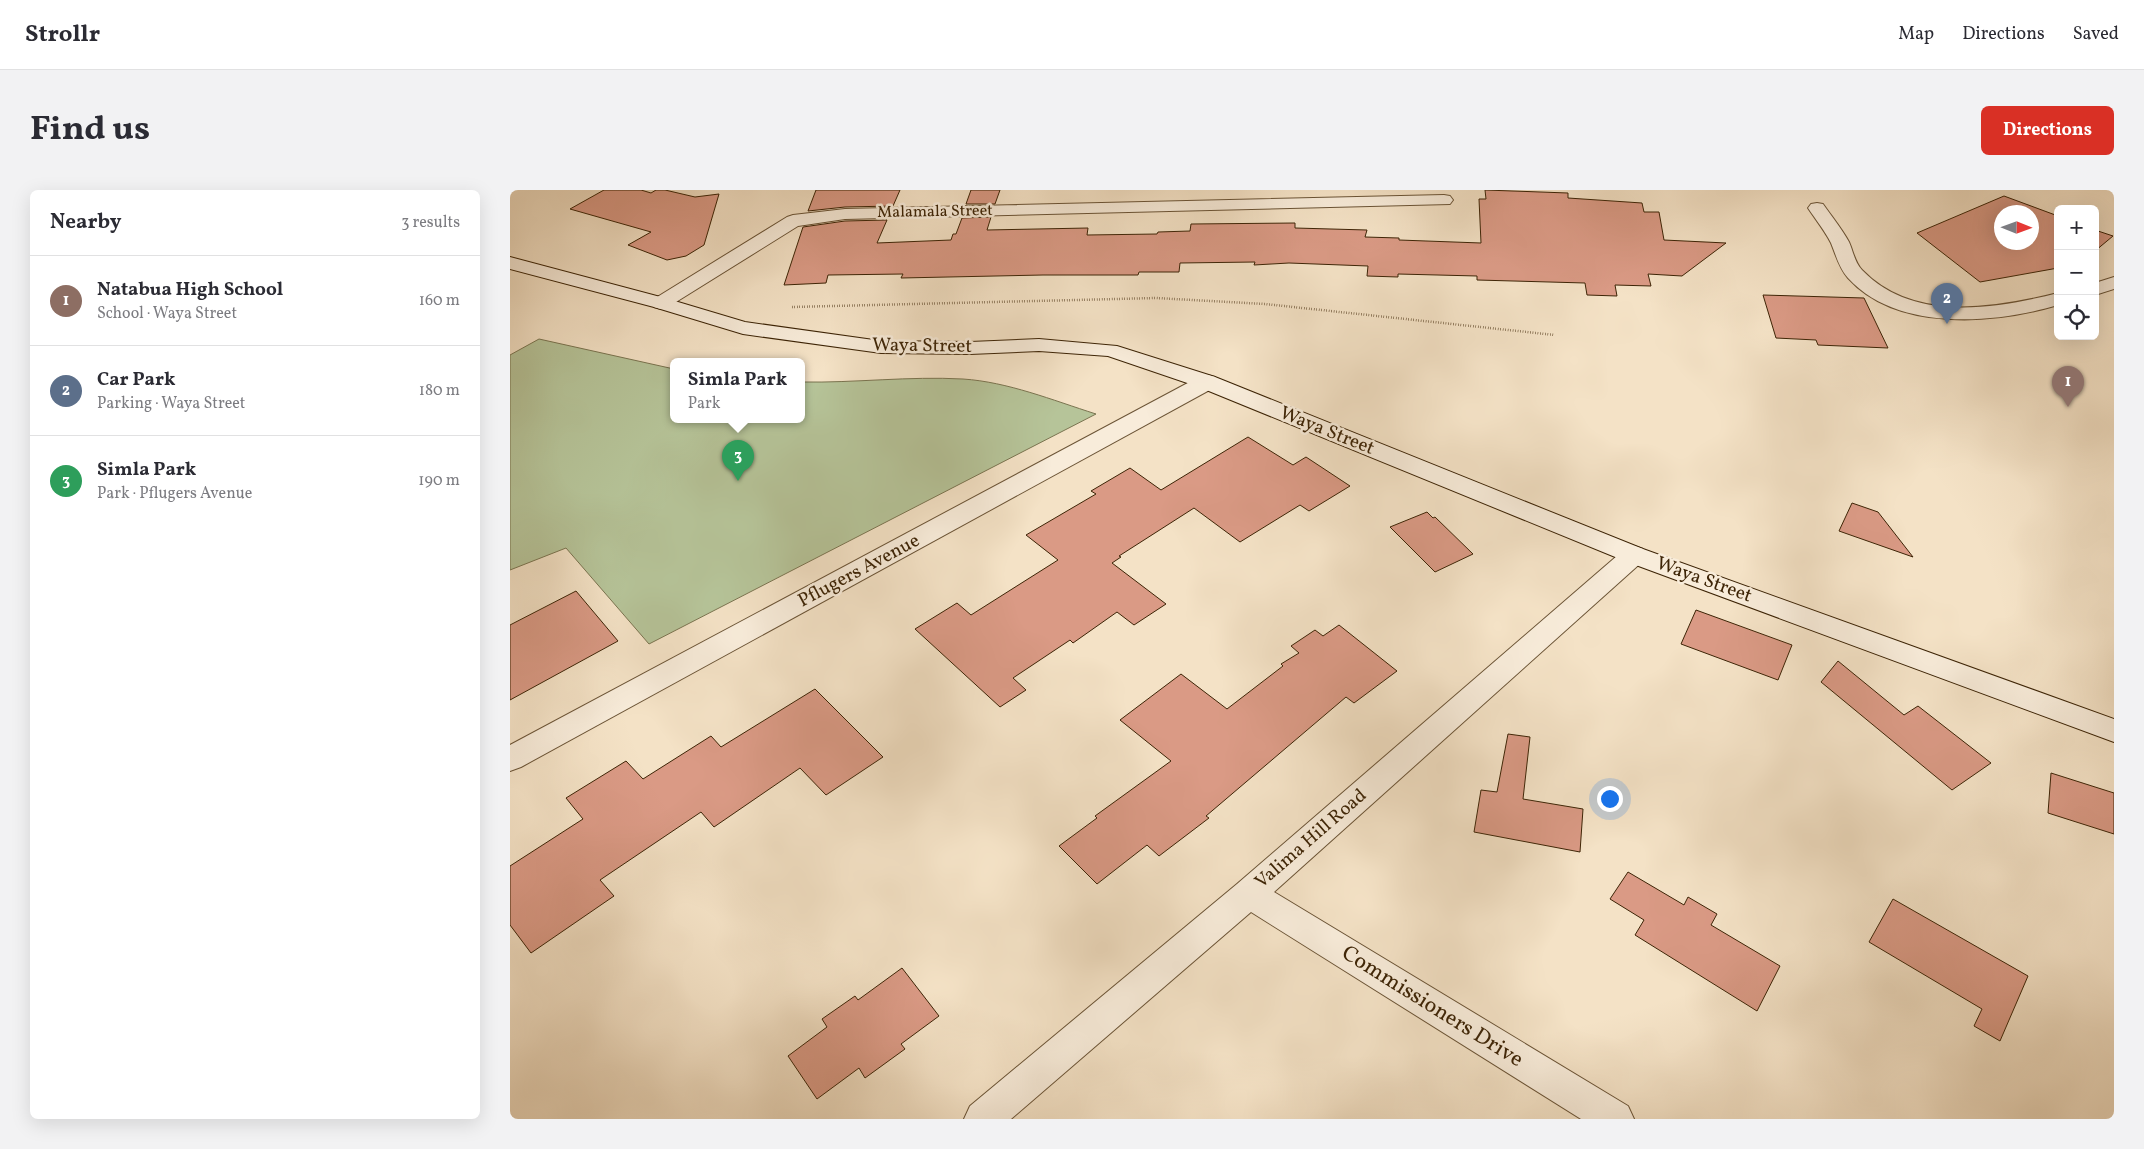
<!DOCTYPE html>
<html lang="en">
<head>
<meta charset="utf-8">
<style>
  :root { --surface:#fff; --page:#f2f2f3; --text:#2b2b33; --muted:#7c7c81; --line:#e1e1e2; --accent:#d93025 }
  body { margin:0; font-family:Vollkorn,serif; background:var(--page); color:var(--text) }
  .controls { position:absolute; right:15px; top:15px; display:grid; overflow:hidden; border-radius:8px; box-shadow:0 5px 20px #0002 }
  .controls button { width:45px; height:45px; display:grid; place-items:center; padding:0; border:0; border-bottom:1px solid var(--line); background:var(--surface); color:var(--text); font:25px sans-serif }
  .compass { position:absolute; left:1484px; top:15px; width:45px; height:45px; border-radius:50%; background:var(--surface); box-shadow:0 5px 20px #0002; rotate:91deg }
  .you { position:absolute; left:1099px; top:608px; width:18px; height:18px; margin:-12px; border:4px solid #fff; border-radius:50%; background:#1a73e8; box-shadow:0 0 0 8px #1a73e833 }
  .badge { display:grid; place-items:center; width:32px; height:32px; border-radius:50%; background:var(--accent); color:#fff; font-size:16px; font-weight:700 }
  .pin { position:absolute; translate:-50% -41px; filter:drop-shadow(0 1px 2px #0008) }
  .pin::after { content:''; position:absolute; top:26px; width:18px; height:15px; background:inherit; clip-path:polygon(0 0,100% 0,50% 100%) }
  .popup { position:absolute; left:160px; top:168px; width:135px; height:65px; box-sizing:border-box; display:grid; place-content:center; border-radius:8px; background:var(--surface); filter:drop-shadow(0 1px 4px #0005); font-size:16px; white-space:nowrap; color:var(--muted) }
  .popup b { font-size:19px; color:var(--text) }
  .popup::after { content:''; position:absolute; left:50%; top:100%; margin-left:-10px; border:10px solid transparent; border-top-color:var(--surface) }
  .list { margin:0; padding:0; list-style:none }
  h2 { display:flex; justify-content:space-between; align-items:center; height:65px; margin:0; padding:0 20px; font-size:21px }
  h2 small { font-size:16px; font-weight:400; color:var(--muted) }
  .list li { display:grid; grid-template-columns:32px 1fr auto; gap:15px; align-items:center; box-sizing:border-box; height:90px; padding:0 20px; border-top:1px solid var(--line) }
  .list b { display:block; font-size:19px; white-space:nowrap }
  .list p { margin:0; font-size:16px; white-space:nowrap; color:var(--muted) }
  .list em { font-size:16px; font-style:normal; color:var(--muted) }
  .icon { flex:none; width:28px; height:28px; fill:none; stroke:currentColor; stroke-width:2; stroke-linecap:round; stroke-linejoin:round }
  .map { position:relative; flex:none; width:1604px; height:929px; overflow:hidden; border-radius:8px }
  header { display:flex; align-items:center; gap:30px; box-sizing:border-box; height:70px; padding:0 25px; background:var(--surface); border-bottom:1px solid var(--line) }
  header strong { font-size:24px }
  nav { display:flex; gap:28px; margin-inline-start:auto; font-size:18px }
  .intro { display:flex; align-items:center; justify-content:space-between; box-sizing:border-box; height:120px; padding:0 30px }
  h1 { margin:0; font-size:35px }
  .button { padding:12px 22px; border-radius:8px; background:var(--accent); color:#fff; font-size:18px; font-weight:700 }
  main { display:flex; gap:30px; padding:0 30px }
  aside { flex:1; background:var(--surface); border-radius:8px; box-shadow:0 5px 20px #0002 }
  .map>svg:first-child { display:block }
</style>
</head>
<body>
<header>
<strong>Strollr</strong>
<nav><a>Map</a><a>Directions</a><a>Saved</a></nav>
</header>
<div class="intro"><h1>Find us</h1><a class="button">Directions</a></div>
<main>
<aside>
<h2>Nearby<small>3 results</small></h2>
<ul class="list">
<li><span class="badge" style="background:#8d6e63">1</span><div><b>Natabua High School</b><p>School · Waya Street</p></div><em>160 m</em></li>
<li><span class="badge" style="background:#5c6f8a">2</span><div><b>Car Park</b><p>Parking · Waya Street</p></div><em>180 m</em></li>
<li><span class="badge" style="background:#2e9e5b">3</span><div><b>Simla Park</b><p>Park · Pflugers Avenue</p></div><em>190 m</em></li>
</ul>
</aside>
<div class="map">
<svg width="1604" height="929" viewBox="0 0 1604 929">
  <rect width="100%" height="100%" fill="#f4e2c6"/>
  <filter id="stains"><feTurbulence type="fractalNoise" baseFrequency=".004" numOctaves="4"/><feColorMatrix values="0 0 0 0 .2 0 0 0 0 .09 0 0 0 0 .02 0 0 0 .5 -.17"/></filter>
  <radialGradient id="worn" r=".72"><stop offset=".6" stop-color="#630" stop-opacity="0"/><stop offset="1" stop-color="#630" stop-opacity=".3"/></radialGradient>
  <path fill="#b6c499" stroke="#7a7450" d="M 29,149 L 164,179 L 164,230 L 292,230 L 292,192 C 345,193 399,186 453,189 C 498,192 542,210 586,224 L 139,454 L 56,358 L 0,380 L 0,165 Z"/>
  <g fill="#da9a85" stroke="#3d2406" fill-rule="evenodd">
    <polygon points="94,0 131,0 141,3 146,0 155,0 185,7 209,4 194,55 176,66 157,70 118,55 141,42 60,19"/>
    <polygon points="306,0 390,0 383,16 335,17 298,21"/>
    <polygon points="461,0 490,0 485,14 456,14"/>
    <polygon points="975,0 1058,3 1058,8 1132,13 1134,22 1149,22 1154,50 1216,53 1172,86 1138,84 1141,96 1105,95 1107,106 1077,105 1075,93 967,90 967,86 888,84 888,87 857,86 858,76 779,73 744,75 745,72 670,73 669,82 629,82 628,85 533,85 391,88 393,84 318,85 316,93 274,95 293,37 335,31 377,30 367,53 441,50 443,44 446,44 452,28 481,27 477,40 578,38 577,45 647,44 648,42 680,41 681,34 785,33 785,38 857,40 855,47 889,48 889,50 971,53 969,9 976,9"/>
    <path d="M 1494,6 L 1548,26 L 1548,78 L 1470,92 L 1407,43 ZM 1492,22 L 1522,22 L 1522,52 L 1492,52 Z"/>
    <polygon points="1585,40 1603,46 1585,61"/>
    <polygon points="1253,105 1354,108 1378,158 1308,155 1306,150 1266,148"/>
    <polygon points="738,247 783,275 796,267 840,296 799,321 790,315 730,352 684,318 609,366 611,367 602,373 656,414 624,435 607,422 563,453 560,450 503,488 516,500 490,517 405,439 447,413 461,425 548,370 516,345 586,304 581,301 620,278 651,300"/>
    <polygon points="1342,313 1368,322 1403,367 1329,341"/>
    <polygon points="917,322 923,328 925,327 963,364 925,382 880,337"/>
    <polygon points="66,401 108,451 0,510 0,435"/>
    <polygon points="1186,420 1282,455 1268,490 1171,454"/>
    <polygon points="829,435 887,481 844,513 836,507 696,626 699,628 649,666 637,655 587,694 549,656 587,628 585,626 661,571 610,530 671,484 717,519 773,476 771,474 789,463 781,456 805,440 813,446"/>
    <polygon points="1328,471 1394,525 1408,516 1481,573 1442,600 1311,492"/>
    <polygon points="305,499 373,567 316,605 290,578 204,637 191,622 90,690 104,706 21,763 0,735 0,676 73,629 56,608 116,571 133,589 201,546 211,557"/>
    <polygon points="998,544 1020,547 1013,609 1073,619 1070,662 964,642 971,600 987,602"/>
    <polygon points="1541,583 1604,603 1604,644 1538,623"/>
    <polygon points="1118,682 1174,715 1178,707 1207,724 1201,735 1270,776 1247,821 1125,745 1134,730 1100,709"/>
    <polygon points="1383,709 1518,786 1490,851 1464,836 1472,819 1359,752"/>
    <polygon points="392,778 429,826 391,854 395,859 355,888 349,878 307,909 278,866 317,837 312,829 345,806 348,810"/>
  </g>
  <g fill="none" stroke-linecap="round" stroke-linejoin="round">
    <defs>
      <g id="minor">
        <polygon points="934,5 940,6 943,10 940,14 335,29 288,36 158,117 151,119 144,117 141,113 144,109 277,27 283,25 335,19"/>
        <path d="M 1307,13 L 1313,14 C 1322,27 1332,39 1339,52 C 1343,61 1345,73 1352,80 C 1403,133 1485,119 1548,103 L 1548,115 C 1484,134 1387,142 1338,88 C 1329,78 1326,65 1321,53 C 1315,41 1306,30 1298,18 L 1301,14 Z"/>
        <polygon points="1604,87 1604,99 1585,105 1585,93"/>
        <polygon points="697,185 705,187 708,192 705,197 11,577 0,581 0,555 689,187"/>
        <polygon points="1124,356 1133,359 1137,365 1133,371 764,702 1118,916 1124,929 1071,929 741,722 501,929 454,929 460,916 727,694 1115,359"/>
      </g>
      <polygon id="secondary" points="0,67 158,109 235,132 371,151 460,152 529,149 607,156 705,187 1133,359 1604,529 1604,552 1115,371 689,197 598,166 529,161 460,164 371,163 233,144 144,117 0,79"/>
    </defs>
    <use href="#minor" stroke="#6b5436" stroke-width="2"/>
    <use href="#secondary" stroke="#3d2406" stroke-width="2"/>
    <polyline stroke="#3d2406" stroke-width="2.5" stroke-dasharray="0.5 2" stroke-linecap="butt" points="282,117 646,108 755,114 1045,145"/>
    <use href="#minor" fill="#f8ecda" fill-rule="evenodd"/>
    <use href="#secondary" fill="#f8ecda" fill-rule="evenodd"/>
  </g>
  <g text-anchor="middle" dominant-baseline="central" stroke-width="5" stroke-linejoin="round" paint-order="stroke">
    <g font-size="16" fill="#3d2406" stroke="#f8ecda">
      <text transform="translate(425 22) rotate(-1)">Malamala Street</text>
    </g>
    <g font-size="19" fill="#3d2406" stroke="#f8ecda">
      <text transform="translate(412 156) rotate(1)">Waya Street</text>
      <text transform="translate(817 241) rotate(22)">Waya Street</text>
      <text transform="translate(349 381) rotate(-28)">Pflugers Avenue</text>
      <text transform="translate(1194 390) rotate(20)">Waya Street</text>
      <text transform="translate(801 649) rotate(-41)">Valima Hill Road</text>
    </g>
    <g font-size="22" fill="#3d2406" stroke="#f8ecda">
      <text transform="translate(922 817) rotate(32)">Commissioners Drive</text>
    </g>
  </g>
  <rect width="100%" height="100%" filter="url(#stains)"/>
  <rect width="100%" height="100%" fill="url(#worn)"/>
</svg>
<div class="controls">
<button>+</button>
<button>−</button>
<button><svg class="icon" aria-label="locate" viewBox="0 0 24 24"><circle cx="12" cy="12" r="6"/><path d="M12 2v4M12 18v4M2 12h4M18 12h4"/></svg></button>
</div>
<svg class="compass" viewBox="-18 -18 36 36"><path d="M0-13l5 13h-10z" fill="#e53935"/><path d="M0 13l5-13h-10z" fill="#7c7c81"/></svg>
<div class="you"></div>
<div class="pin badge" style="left:1558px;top:217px;background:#8d6e63">1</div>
<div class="pin badge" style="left:1437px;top:134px;background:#5c6f8a">2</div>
<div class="pin badge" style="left:228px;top:291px;background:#2e9e5b">3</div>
<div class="popup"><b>Simla Park</b>Park</div>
</div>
</main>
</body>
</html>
